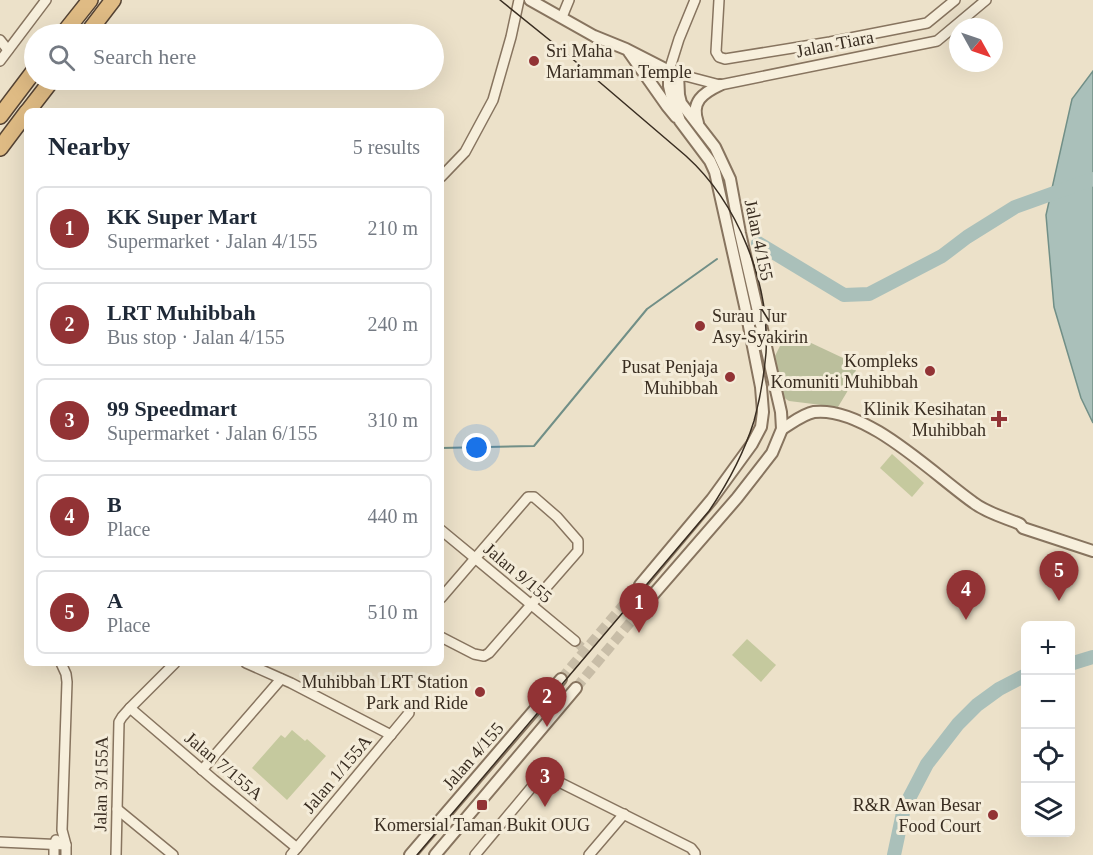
<!DOCTYPE html>
<html lang="en">
<head>
<meta charset="utf-8">
<style>
  :root { --surface:#fff; --page:#f2f2f3; --text:#1f2937; --muted:#747a83; --line:#e0e1e3; --accent:#923335 }
  body { margin:0; font-family:"Times New Roman",serif; background:var(--page); color:var(--text) }
  .controls { position:absolute; right:18px; bottom:18px; display:grid; overflow:hidden; border-radius:9px; box-shadow:0 6px 24px #0002 }
  .controls button { width:54px; height:54px; display:grid; place-items:center; padding:0; border:0; border-bottom:2px solid var(--line); background:var(--surface); color:var(--text); font:30px sans-serif }
  .compass { position:absolute; left:949px; top:18px; width:54px; height:54px; border-radius:50%; background:var(--surface); box-shadow:0 6px 24px #0002; rotate:130deg }
  .you { position:absolute; left:477px; top:448px; width:21px; height:21px; margin:-15px; border:4px solid #fff; border-radius:50%; background:#1a73e8; box-shadow:0 0 0 9px #1a73e833 }
  .badge { display:grid; place-items:center; width:39px; height:39px; border-radius:50%; background:var(--accent); color:#fff; font-size:20px; font-weight:700 }
  .pin { position:absolute; translate:-50% -50px; filter:drop-shadow(0 2px 3px #0008) }
  .pin::after { content:''; position:absolute; top:32px; width:21px; height:18px; background:inherit; clip-path:polygon(0 0,100% 0,50% 100%) }
  .list { margin:0; padding:0; list-style:none }
  h2 { display:flex; justify-content:space-between; align-items:center; height:78px; margin:0; padding:0 24px; font-size:26px }
  h2 small { font-size:20px; font-weight:400; color:var(--muted) }
  .list li { display:grid; grid-template-columns:39px 1fr auto; gap:18px; align-items:center; box-sizing:border-box; height:84px; margin:0 12px 12px; padding:0 12px; border:2px solid var(--line); border-radius:9px }
  .list b { display:block; font-size:22px; white-space:nowrap }
  .list p { margin:0; font-size:20px; white-space:nowrap; color:var(--muted) }
  .list em { font-size:20px; font-style:normal; color:var(--muted) }
  .icon { flex:none; width:33px; height:33px; fill:none; stroke:currentColor; stroke-width:2; stroke-linecap:round; stroke-linejoin:round }
  .map { position:relative; flex:none; width:1093px; height:855px; overflow:hidden }
  .search { position:absolute; background:var(--surface); box-shadow:0 6px 24px #0002; left:24px; top:24px; width:420px; height:66px; display:flex; align-items:center; gap:15px; box-sizing:border-box; padding:0 21px; border-radius:33px; color:var(--muted); font-size:22px }
  .panel { position:absolute; background:var(--surface); box-shadow:0 6px 24px #0002; left:24px; top:108px; width:420px; height:558px; border-radius:9px }
  .map>svg:first-child { display:block }
</style>
</head>
<body>
<div class="map">
<svg width="1093" height="855" viewBox="0 0 1093 855">
  <rect width="100%" height="100%" fill="#ece1c9"/>
  <g fill="#c5c99e">
    <polygon points="892,454 924,483 912,497 880,468"/>
    <polygon points="747,639 776,665 761,682 732,655"/>
    <polygon points="292,730 305,741 307,739 326,756 287,800 252,768 281,735 285,738"/>
  </g>
  <polygon fill="#bbbf9c" points="809,342 858,365 847,392 838,407 789,401 783,397 775,356 780,346"/>
  <polygon fill="#aac0ba" stroke="#718f87" stroke-width="1.5" points="1093,71 1093,423 1081,398 1054,307 1046,215 1072,99"/>
  <g fill="none" stroke-linecap="round" stroke-linejoin="round">
    <polyline stroke="#718f87" stroke-width="2" points="441,448 534,446 647,309 717,259"/>
    <g stroke="#aac0ba" stroke-width="14">
      <polyline points="758,243 844,295 869,294 942,256 967,237 1015,207 1093,179"/>
      <polyline points="1070,664 1093,657"/>
      <polyline points="894,855 904,808 927,764 958,724 977,705 999,689 1026,675"/>
    </g>
    <polyline stroke="#c8bda7" stroke-width="9" stroke-dasharray="9 4.5" stroke-linecap="butt" points="575,641 585,650"/>
    <g stroke="#c8bda7" stroke-width="10" stroke-dasharray="10 5" stroke-linecap="butt">
      <polyline points="561,679 640,585"/>
      <polyline points="576,688 652,596"/>
    </g>
    <defs>
      <g id="minor">
        <polyline points="719,0 716,52 719,57 725,59 830,42 927,23 955,0"/>
        <polyline points="562,17 569,0"/>
        <polyline points="0,40 8,50"/>
        <polyline points="0,61 46,0"/>
        <polyline points="669,71 679,39 695,0"/>
        <polyline points="678,74 720,85 937,41 986,0"/>
        <polyline points="441,177 465,152 493,100 511,37 519,0"/>
        <polyline points="441,530 575,641"/>
        <polyline points="441,598 528,497 534,497 557,517 578,541 578,551 489,653 484,656 474,654 441,637"/>
        <polyline points="61,663 66,674 67,682 62,830 66,845 66,855"/>
        <polyline points="246,663 291,683 391,735"/>
        <polyline points="130,708 214,780 297,848"/>
        <polyline points="202,770 281,679"/>
        <polyline points="117,809 173,855"/>
        <polyline points="0,842 66,845"/>
        <polyline points="54,855 54,845 56,840"/>
        <polyline points="116,855 119,722 122,717 130,708 175,663"/>
        <polyline points="291,855 409,713"/>
        <polyline points="475,855 541,776 547,776 691,848 695,853 695,855"/>
        <polyline points="589,855 624,814"/>
      </g>
      <g id="tertiary">
        <polyline points="530,0 594,36 626,49 669,71 678,74 679,95 681,103 715,147 730,179 740,233 781,412 782,429 772,453 737,498 652,596"/>
        <polyline points="629,52 667,106 676,117"/>
        <path d="M 698,123 C 690,102 703,93 720,85"/>
        <path d="M 782,429 C 792,423 803,414 814,412 C 866,406 934,475 974,503 C 987,513 1006,518 1020,524 L 1023,528 L 1093,551"/>
        <polyline points="640,585 712,499 752,444 761,427 763,412 761,387 745,306 715,172 710,161 680,121 672,99 669,86 669,71"/>
        <polyline points="410,855 561,679"/>
        <polyline points="435,855 576,688"/>
      </g>
      <g id="trunk">
        <polyline points="63,34 90,0"/>
        <polyline points="87,34 113,0"/>
        <polyline points="28,111 52,80"/>
        <polyline points="0,116 34,71"/>
        <polyline points="0,148 27,112"/>
      </g>
    </defs>
    <use href="#minor" stroke="#87745f" stroke-width="12"/>
    <use href="#tertiary" stroke="#87745f" stroke-width="14"/>
    <use href="#trunk" stroke="#554333" stroke-width="18"/>
    <use href="#minor" stroke="#f7efdc" stroke-width="9"/>
    <use href="#tertiary" stroke="#f7efdc" stroke-width="10"/>
    <use href="#trunk" stroke="#dfbb84" stroke-width="15"/>
    <path stroke="#392d21" stroke-width="1.5" d="M 417,855 L 709,511 C 728,483 744,453 754,421 C 760,399 764,376 766,353 C 770,283 738,203 686,156 L 562,50 L 500,0"/>
  </g>
  <g fill="#923335" stroke="#f4ecd9" stroke-width="2">
    <circle cx="534" cy="61" r="6"/>
    <circle cx="700" cy="326" r="6"/>
    <circle cx="930" cy="371" r="6"/>
    <circle cx="730" cy="377" r="6"/>
    <path d="M996 410h6v6h6v6h-6v6h-6v-6h-6v-6h6z"/>
    <circle cx="480" cy="692" r="6"/>
    <rect x="476" y="799" width="12" height="12" rx="3"/>
    <circle cx="993" cy="815" r="6"/>
  </g>
  <g text-anchor="middle" dominant-baseline="central" stroke-width="6" stroke-linejoin="round" paint-order="stroke">
    <g font-size="18" fill="#392d21" stroke="#f4ecd9">
      <text transform="translate(835 44) rotate(-11)">Jalan Tiara</text>
      <text transform="translate(759 240) rotate(78)">Jalan 4/155</text>
      <text transform="translate(518 573) rotate(40)">Jalan 9/155</text>
      <text transform="translate(473 756) rotate(-49)">Jalan 4/155</text>
      <text transform="translate(224 766) rotate(40)">Jalan 7/155A</text>
      <text transform="translate(337 774) rotate(-50)">Jalan 1/155A</text>
      <text transform="translate(101 784) rotate(-89)">Jalan 3/155A</text>
    </g>
    <g font-size="18" fill="#392d21" stroke="#f4ecd9" text-anchor="end">
      <text x="546" y="51" text-anchor="start">Sri Maha<tspan x="546" dy="21">Mariamman Temple</tspan></text>
      <text x="712" y="316" text-anchor="start">Surau Nur<tspan x="712" dy="21">Asy-Syakirin</tspan></text>
      <text x="918" y="361">Kompleks<tspan x="918" dy="21">Komuniti Muhibbah</tspan></text>
      <text x="718" y="367">Pusat Penjaja<tspan x="718" dy="21">Muhibbah</tspan></text>
      <text x="986" y="409">Klinik Kesihatan<tspan x="986" dy="21">Muhibbah</tspan></text>
      <text x="468" y="682">Muhibbah LRT Station<tspan x="468" dy="21">Park and Ride</tspan></text>
      <text x="981" y="805">R&amp;R Awan Besar<tspan x="981" dy="21">Food Court</tspan></text>
      <text x="482" y="825" text-anchor="middle">Komersial Taman Bukit OUG</text>
    </g>
  </g>
</svg>
<div class="controls">
<button>+</button>
<button>−</button>
<button><svg class="icon" aria-label="locate" viewBox="0 0 24 24"><circle cx="12" cy="12" r="6"/><path d="M12 2v4M12 18v4M2 12h4M18 12h4"/></svg></button>
<button><svg class="icon" aria-label="layers" viewBox="0 0 24 24"><path d="M12 4l9 5-9 5-9-5zM3 14l9 5 9-5"/></svg></button>
</div>
<svg class="compass" viewBox="-18 -18 36 36"><path d="M0-13l5 13h-10z" fill="#e53935"/><path d="M0 13l5-13h-10z" fill="#747a83"/></svg>
<div class="you"></div>
<div class="pin badge" style="left:639px;top:633px">1</div>
<div class="pin badge" style="left:547px;top:727px">2</div>
<div class="pin badge" style="left:545px;top:807px">3</div>
<div class="pin badge" style="left:966px;top:620px">4</div>
<div class="pin badge" style="left:1059px;top:601px">5</div>
<div class="search"><svg class="icon" aria-label="search" viewBox="0 0 24 24"><circle cx="10" cy="10" r="6"/><path d="M15 15l6 6"/></svg>Search here</div>
<section class="panel">
<h2>Nearby<small>5 results</small></h2>
<ul class="list">
<li><span class="badge">1</span><div><b>KK Super Mart</b><p>Supermarket · Jalan 4/155</p></div><em>210 m</em></li>
<li><span class="badge">2</span><div><b>LRT Muhibbah</b><p>Bus stop · Jalan 4/155</p></div><em>240 m</em></li>
<li><span class="badge">3</span><div><b>99 Speedmart</b><p>Supermarket · Jalan 6/155</p></div><em>310 m</em></li>
<li><span class="badge">4</span><div><b>B</b><p>Place</p></div><em>440 m</em></li>
<li><span class="badge">5</span><div><b>A</b><p>Place</p></div><em>510 m</em></li>
</ul>
</section>
</div>
</body>
</html>
